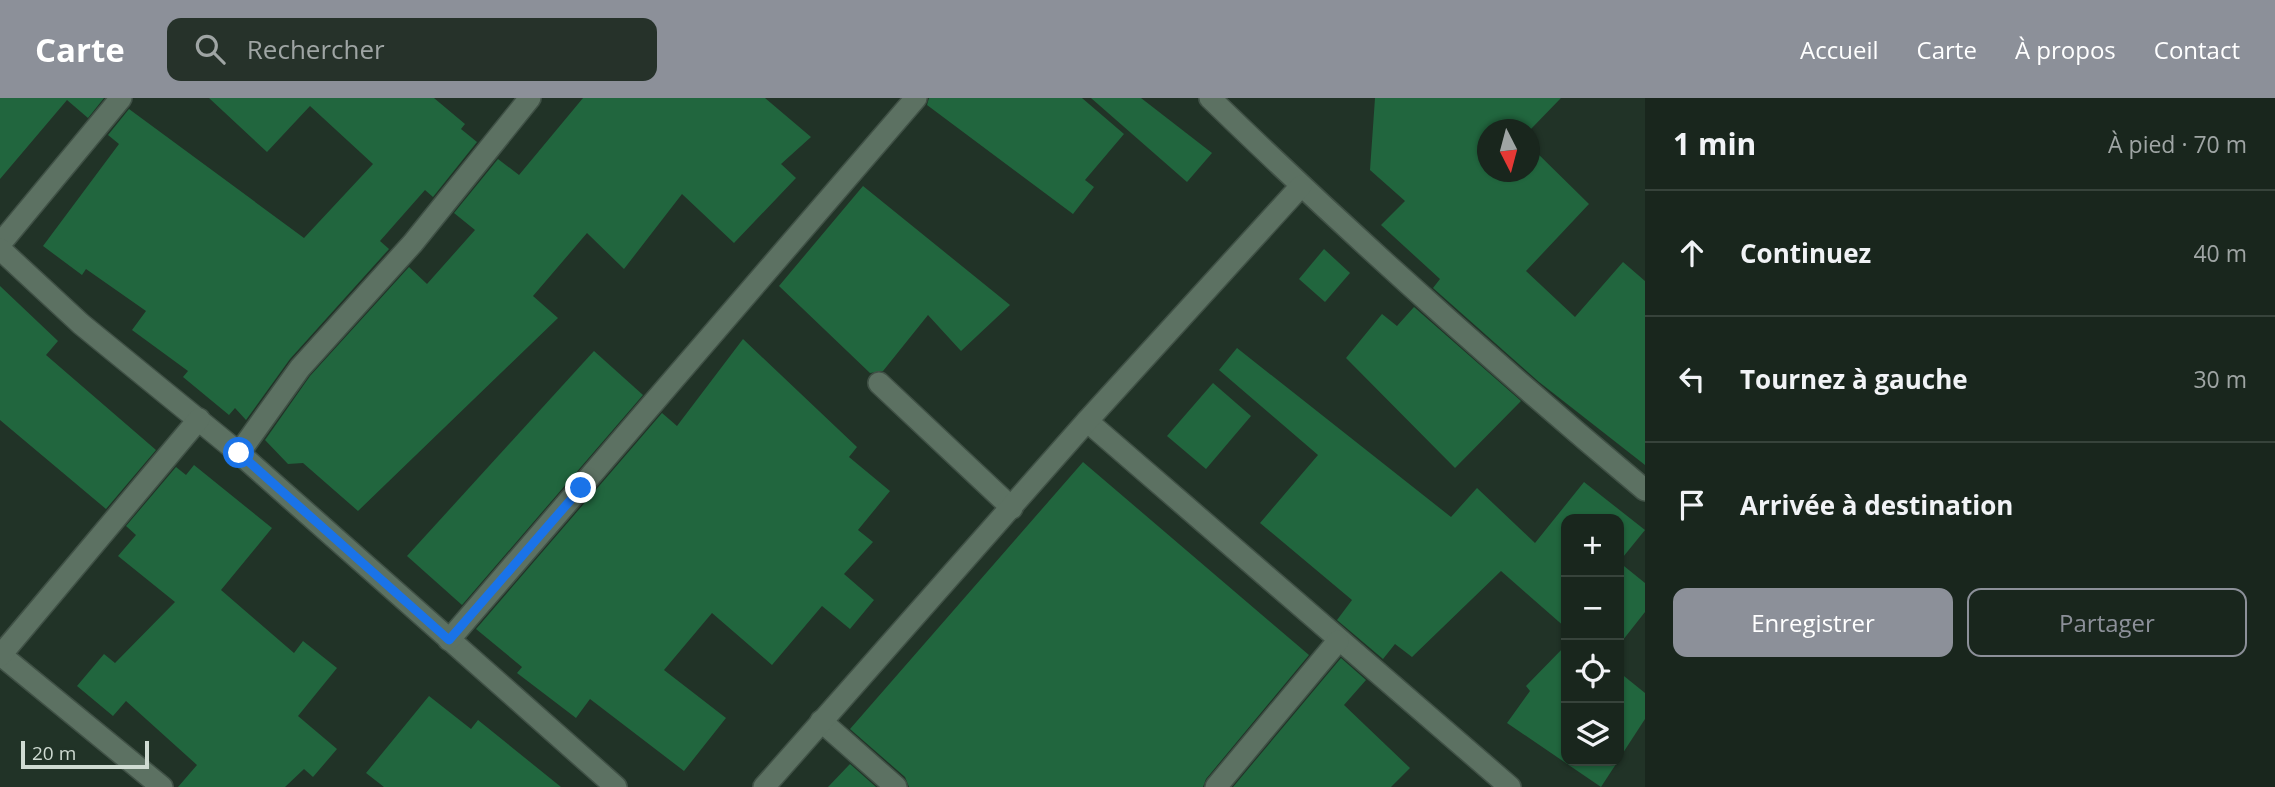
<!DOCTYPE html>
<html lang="fr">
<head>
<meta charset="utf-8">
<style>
  :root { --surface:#19261d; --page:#26322a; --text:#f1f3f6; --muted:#9fa5a4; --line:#37433b; --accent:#8c9099 }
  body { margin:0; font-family:"Open Sans",sans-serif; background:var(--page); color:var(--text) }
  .controls { position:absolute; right:21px; bottom:21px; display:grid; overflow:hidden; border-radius:14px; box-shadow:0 2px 5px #0004 }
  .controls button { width:63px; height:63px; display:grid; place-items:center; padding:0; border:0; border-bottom:2px solid var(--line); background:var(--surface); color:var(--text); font:35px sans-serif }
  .compass { position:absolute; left:1477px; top:21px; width:63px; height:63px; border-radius:50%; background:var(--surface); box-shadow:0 2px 5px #0004; rotate:174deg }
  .scale { position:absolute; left:21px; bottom:18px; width:128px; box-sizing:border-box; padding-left:7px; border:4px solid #cfdbd2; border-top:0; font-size:19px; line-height:24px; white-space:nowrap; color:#cfdbd2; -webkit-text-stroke:5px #213327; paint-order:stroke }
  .stop { position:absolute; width:21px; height:21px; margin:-16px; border:5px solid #1a73e8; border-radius:50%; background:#fff }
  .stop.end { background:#1a73e8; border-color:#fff; box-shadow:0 2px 7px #0008 }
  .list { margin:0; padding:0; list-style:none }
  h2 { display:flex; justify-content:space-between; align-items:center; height:91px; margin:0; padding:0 28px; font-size:30px }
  h2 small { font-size:23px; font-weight:400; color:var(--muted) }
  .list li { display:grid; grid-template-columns:46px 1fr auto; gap:21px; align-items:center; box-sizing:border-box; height:126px; padding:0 28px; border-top:2px solid var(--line) }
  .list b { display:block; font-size:26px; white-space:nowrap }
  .list em { font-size:23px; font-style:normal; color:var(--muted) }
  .actions { display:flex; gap:14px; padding:21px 28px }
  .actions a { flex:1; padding:16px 0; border:2px solid var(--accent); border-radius:14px; text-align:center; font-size:24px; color:var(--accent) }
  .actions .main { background:var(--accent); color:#fff }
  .icon { flex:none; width:38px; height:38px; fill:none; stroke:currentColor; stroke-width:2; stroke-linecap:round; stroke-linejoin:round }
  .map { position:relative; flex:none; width:1645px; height:689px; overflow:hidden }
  header { display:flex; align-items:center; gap:42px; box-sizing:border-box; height:98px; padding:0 35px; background:var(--accent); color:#fff }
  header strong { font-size:33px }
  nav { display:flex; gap:38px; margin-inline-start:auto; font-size:24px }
  .search { width:490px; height:63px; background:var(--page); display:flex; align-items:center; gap:18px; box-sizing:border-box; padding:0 24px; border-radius:14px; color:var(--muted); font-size:26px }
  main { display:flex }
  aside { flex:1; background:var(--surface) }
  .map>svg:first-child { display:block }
</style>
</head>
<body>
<header>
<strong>Carte</strong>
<div class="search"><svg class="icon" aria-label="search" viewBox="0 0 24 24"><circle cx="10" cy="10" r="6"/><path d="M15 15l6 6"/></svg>Rechercher</div>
<nav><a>Accueil</a><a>Carte</a><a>À propos</a><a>Contact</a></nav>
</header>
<main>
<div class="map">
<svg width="1645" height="689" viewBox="0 0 1645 689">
  <rect width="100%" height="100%" fill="#213327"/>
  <g fill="#21663e">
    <polygon points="0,0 104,0 88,20 67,2 0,81"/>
    <polygon points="209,0 434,0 465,26 461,31 477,44 433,99 425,92 380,143 389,151 290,261 246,322 235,310 229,317 183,279 188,273 132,232 146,213 86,171 82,177 43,148 119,46 108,37 129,11 304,140 373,66 310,8 267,54"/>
    <polygon points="583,0 765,0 811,39 781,66 796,80 734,145 682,96 624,171 587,135 533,198 558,220 358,413 303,365 288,366 265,342 310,278 409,169 427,186 475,132 454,115 498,61 519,77"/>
    <polygon points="929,0 1082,0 1124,36 1085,82 1094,89 1073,116 927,7"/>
    <polygon points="1091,0 1141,0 1212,55 1187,84"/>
    <polygon points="1375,0 1561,0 1530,32 1488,32 1488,74 1530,74 1530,48 1589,106 1526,173 1575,219 1623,164 1645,183 1645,367 1539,284 1433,190 1440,181 1381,127 1405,103 1370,72"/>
    <polygon points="863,88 1010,207 961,253 928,217 883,273 870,275 779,188"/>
    <polygon points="1324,151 1350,175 1325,204 1299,181"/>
    <polygon points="0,188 58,243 46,257 156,352 106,411 0,322"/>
    <polygon points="1414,209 1521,303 1455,370 1346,260 1382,216 1397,228"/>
    <polygon points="743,241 857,349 849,359 890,393 858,432 873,444 844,476 874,502 850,531 822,508 772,567 712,515 664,572 726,620 684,673 590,601 576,620 517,575 522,569 476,531 662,315 677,328"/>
    <polygon points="1237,250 1451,419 1477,390 1535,445 1584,384 1645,432 1619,464 1645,485 1645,514 1619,547 1619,421 1566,421 1566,530 1501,473 1412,559 1395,546 1383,561 1337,522 1352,502 1260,425 1318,357 1219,272"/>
    <polygon points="594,253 643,297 462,507 407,458"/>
    <polygon points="1213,285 1251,318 1206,371 1167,338"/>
    <polygon points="1083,364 1309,557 1206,681 1203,689 909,689 905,679 850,631"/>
    <polygon points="194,367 272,430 221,492 294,555 303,543 337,570 298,618 337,651 313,679 304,671 285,689 178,689 197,667 126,603 113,618 77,588 104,556 115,565 175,504 118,458 136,437 126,428 176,369 186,377"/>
    <polygon points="1566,547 1566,663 1618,663 1601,689 1507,625 1530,593 1526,588"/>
    <polygon points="1341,560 1366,582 1344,607 1410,670 1391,689 1233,689"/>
    <polygon points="1619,574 1645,595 1645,621 1619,661"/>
    <polygon points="429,598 471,631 478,622 561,689 384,689 366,675"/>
    <polygon points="850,666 876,689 828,689"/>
  </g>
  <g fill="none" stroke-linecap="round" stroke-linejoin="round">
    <defs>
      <g id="minor">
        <path d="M 1210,0 C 1350,136 1495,266 1645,392"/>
        <polyline points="0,146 121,0"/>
        <polyline points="0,151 81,226 239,355 616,689"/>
        <polyline points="879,285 1012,410"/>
        <polyline points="1087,323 1510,689"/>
        <polyline points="239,355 300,270 413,145 530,0"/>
        <polyline points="449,542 916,0"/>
        <polyline points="1,557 162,689"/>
        <polyline points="0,558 199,321"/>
        <polyline points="821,623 896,689"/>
        <polyline points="764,689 1087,323 1301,88"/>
        <polyline points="1216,689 1338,543"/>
      </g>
    </defs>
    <use href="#minor" stroke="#405146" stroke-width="24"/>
    <use href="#minor" stroke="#5c7162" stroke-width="21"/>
  </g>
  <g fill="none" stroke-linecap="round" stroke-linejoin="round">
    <polyline stroke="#1a73e8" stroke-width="9" points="239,355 449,542 581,390"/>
  </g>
</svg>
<div class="controls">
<button>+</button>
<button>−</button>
<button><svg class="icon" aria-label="locate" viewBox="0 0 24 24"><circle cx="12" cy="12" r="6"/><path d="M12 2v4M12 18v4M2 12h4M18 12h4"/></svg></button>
<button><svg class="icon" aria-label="layers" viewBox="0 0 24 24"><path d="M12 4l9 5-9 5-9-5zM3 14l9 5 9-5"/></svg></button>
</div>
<svg class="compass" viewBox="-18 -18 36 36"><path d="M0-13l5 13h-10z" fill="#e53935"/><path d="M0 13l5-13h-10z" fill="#9fa5a4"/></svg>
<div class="scale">20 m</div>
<div class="stop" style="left:239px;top:355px"></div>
<div class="stop end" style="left:581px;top:390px"></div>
</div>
<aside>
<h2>1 min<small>À pied · 70 m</small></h2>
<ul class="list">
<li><svg class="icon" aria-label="ahead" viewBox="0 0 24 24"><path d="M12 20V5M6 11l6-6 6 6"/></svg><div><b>Continuez</b></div><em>40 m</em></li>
<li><svg class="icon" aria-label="left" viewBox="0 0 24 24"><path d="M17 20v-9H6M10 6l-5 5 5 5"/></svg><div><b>Tournez à gauche</b></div><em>30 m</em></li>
<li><svg class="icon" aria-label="arrive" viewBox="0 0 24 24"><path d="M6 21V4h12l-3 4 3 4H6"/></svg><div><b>Arrivée à destination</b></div></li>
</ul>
<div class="actions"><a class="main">Enregistrer</a><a>Partager</a></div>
</aside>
</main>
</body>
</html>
